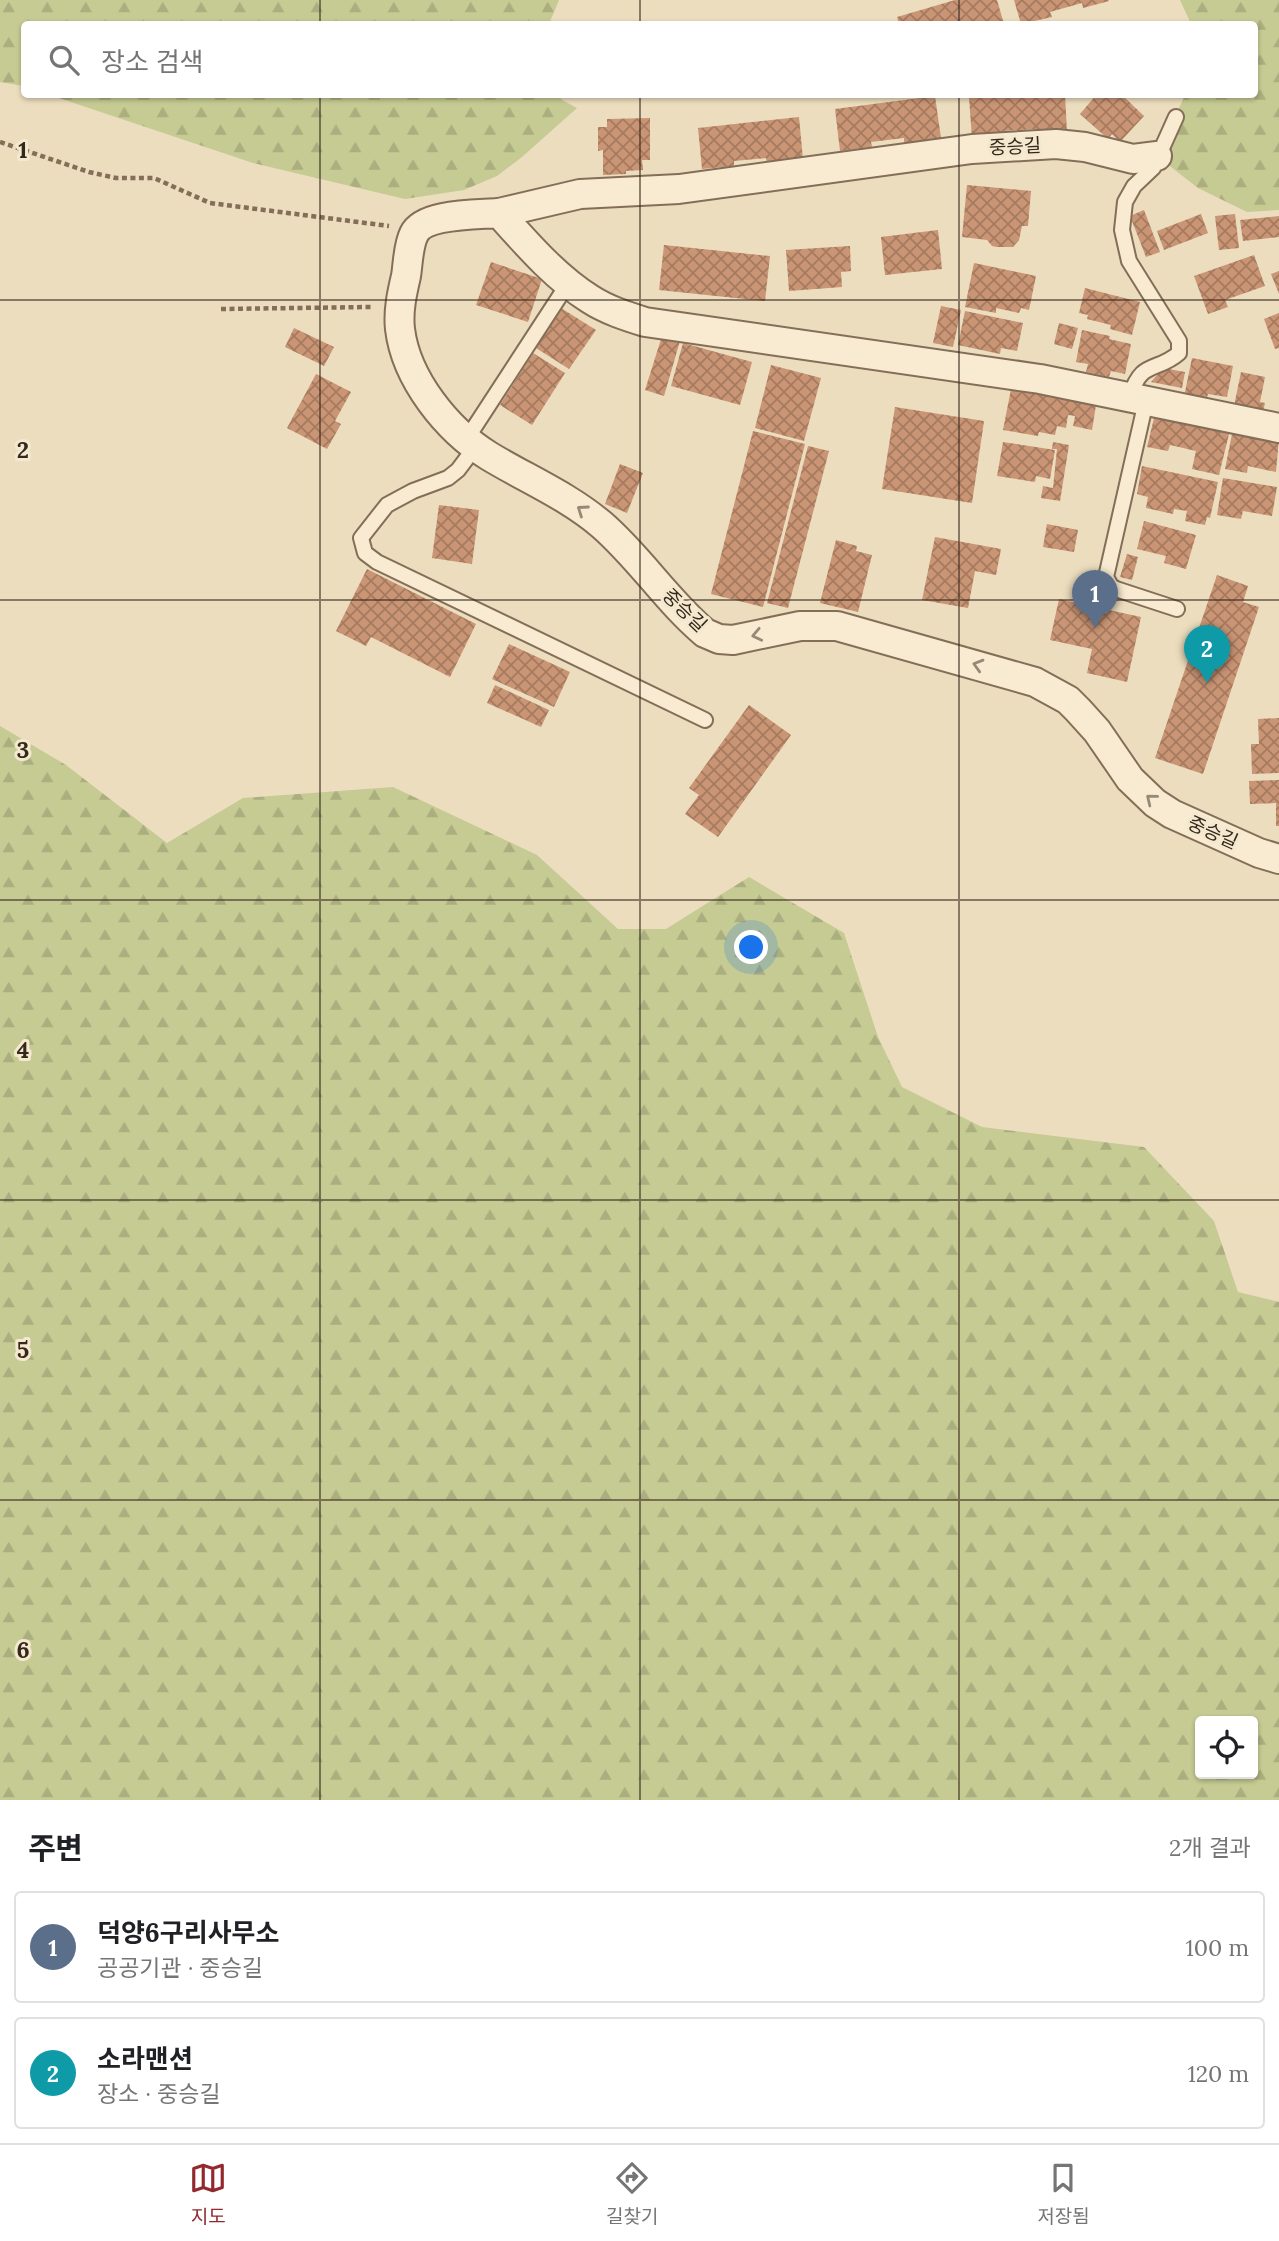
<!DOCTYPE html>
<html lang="ko">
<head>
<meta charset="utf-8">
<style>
  :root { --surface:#fff; --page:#f2f2f2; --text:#202124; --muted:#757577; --line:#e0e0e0; --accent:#92292e }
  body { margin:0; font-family:Lora,"Noto Sans KR",serif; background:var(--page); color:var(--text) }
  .controls { position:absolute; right:21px; bottom:21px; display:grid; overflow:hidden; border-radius:7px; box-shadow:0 2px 5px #0004 }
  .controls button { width:63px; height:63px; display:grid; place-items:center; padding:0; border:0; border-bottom:2px solid var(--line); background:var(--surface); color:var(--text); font:35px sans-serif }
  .you { position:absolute; left:752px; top:948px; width:24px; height:24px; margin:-18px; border:5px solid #fff; border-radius:50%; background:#1a73e8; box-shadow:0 0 0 10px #1a73e833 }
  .badge { display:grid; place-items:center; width:46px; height:46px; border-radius:50%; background:var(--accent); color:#fff; font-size:23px; font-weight:700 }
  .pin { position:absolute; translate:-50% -58px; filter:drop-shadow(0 2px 4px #0008) }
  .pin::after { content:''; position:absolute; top:37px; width:24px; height:21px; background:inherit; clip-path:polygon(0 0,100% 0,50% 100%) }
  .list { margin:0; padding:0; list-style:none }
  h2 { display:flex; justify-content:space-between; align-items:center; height:91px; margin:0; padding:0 28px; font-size:30px }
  h2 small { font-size:23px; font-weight:400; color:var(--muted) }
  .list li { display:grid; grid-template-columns:46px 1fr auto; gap:21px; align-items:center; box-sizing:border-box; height:112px; margin:0 14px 14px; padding:0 14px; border:2px solid var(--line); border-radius:7px }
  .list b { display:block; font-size:26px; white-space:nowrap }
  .list p { margin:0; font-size:23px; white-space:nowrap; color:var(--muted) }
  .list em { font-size:23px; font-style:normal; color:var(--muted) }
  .icon { flex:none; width:38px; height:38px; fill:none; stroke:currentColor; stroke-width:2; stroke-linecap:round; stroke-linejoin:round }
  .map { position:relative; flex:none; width:1279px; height:1800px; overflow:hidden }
  .search { position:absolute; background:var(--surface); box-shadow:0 2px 5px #0004; left:21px; right:21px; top:21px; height:77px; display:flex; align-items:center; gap:18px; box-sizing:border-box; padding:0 24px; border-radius:7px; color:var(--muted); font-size:26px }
  .sheet { height:343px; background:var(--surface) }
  nav { display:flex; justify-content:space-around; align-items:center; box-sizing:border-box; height:98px; border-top:2px solid var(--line); background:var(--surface); font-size:19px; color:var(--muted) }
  nav a { display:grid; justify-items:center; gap:4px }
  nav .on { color:var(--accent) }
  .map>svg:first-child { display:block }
</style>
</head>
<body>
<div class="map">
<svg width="1279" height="1800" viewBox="0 0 1279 1800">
  <defs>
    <pattern id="forest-firs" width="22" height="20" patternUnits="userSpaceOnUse" patternTransform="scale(1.75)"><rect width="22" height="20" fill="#c6ca93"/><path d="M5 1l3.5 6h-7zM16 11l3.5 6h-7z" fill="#abae7e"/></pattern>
    <pattern id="building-cross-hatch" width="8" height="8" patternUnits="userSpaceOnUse" patternTransform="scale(1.75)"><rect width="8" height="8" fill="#ca9575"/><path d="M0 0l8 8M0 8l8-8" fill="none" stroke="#a57a5f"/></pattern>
  </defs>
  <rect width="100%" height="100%" fill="#ecddbe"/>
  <g fill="url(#forest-firs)" fill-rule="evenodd">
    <polygon points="0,0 559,0 549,24 24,24 24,86 0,82"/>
    <polygon points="1180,0 1279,0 1279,210 1247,212 1198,188 1157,156 1185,95 1254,94 1254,24 1191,24"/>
    <polygon points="557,94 562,100 577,108 522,157 497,176 464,190 405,199 253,163 50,95"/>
    <path d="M 0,726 L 66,765 L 167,843 L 243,798 L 393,787 L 537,855 L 618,929 L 666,929 L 749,877 L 844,933 L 878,1037 L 902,1087 L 982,1127 L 1144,1147 L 1214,1221 L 1238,1292 L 1279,1302 L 1279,1800 L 0,1800 ZM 1253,1721 L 1253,1774 L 1200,1774 L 1200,1721 Z"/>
  </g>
  <g fill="url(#building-cross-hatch)">
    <polygon points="955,0 997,0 1004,24 899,24 897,17"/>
    <polygon points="1014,0 1108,0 1109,1 1083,8 1082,3 1050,12 1052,17 1021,24"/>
    <polygon points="1020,94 1065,94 1067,132 1035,134 1035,129 1003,131 1003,136 972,138 969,98"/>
    <polygon points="1097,94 1121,94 1144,116 1120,142 1112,134 1108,139 1080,114"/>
    <polygon points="935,96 941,138 904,143 904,138 871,142 872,147 840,151 835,109"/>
    <polygon points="799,117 803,159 767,163 766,158 734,161 734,166 702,169 698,128"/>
    <polygon points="650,118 650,160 642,160 643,170 626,171 626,174 603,175 603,150 598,151 598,127 607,127 607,119"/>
    <polygon points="967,185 1031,191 1028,226 1022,226 1019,240 1013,247 997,247 992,246 987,240 962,237"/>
    <polygon points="1144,210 1160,252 1146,257 1130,216"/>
    <polygon points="1201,214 1208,233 1164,250 1157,231"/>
    <polygon points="1235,214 1239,248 1219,250 1215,216"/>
    <polygon points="1279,216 1279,237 1243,241 1240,220"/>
    <polygon points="938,230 942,269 885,275 881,237"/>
    <polygon points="664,245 770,256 765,301 659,290"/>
    <polygon points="850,246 851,271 841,272 842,287 789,291 786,250"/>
    <polygon points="1254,255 1265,286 1225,300 1228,307 1208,314 1194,276"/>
    <polygon points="491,262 542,279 528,322 476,305"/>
    <polygon points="974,263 1036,276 1029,310 1021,308 1019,313 996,308 996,313 965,307"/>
    <polygon points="1279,271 1279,294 1271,274"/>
    <polygon points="1085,288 1140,302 1132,335 1110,329 1111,325 1087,319 1088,315 1079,313"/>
    <polygon points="941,306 961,310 953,347 933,343"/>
    <polygon points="561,308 596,330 569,369 536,348"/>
    <polygon points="965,311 1023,323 1017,351 1001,348 1000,354 958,345"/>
    <polygon points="1279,313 1279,348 1275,349 1264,319"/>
    <polygon points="1059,323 1078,328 1072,349 1054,344"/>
    <polygon points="294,328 334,347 324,366 285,347"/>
    <polygon points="1082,330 1110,336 1109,339 1131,344 1125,374 1111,371 1109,377 1086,372 1088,364 1076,362"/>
    <polygon points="662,336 680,341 664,396 645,390"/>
    <polygon points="683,343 752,362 740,405 671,386"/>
    <polygon points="533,353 565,373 532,425 500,405"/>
    <polygon points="1192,358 1233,366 1227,397 1208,394 1206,401 1184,397"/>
    <polygon points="771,365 821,378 804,441 755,428"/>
    <polygon points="1163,368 1185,372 1182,388 1151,382"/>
    <polygon points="1241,372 1265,377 1260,402 1265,403 1263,412 1234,406"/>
    <polygon points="316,374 351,392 335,421 341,424 327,449 287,428"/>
    <polygon points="1012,384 1097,399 1092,430 1073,426 1075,416 1068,415 1066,428 1057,426 1055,435 1039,432 1038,436 1003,430"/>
    <polygon points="895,407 984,421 972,503 882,489"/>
    <polygon points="1155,414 1231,426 1219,475 1192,469 1196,451 1170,445 1168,451 1147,447"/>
    <polygon points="1233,429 1279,438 1276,472 1248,466 1247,473 1225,469"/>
    <polygon points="753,431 805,444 763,607 711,594"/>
    <polygon points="1003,442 1055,450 1050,479 1036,476 1035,482 997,476"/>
    <polygon points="1053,442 1069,445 1060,501 1041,498 1043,486 1053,488 1057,449 1052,449"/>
    <polygon points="808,446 829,451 788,608 767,603"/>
    <polygon points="620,464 643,473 627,513 605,504"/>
    <polygon points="1142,466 1218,482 1210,518 1207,517 1205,525 1185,521 1187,511 1174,509 1173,514 1146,508 1148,497 1137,494"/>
    <polygon points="1223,478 1277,487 1272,516 1243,511 1241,519 1217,515"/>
    <polygon points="439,505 479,510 472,564 432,558"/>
    <polygon points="1144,521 1196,535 1186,569 1164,563 1166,556 1137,549"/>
    <polygon points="1047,524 1078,530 1074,552 1043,547"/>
    <polygon points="935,537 1001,549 996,575 975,571 968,608 922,600"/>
    <polygon points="836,540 857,546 856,551 872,555 858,612 820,603"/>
    <polygon points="1127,554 1138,557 1132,580 1120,577"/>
    <polygon points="367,569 476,624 450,677 371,637 366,646 336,631"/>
    <polygon points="1217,575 1248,586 1243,602 1259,607 1203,774 1155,758"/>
    <polygon points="1059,599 1141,617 1127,682 1087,673 1092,649 1050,640"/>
    <polygon points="509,644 570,672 554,707 492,679"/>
    <polygon points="495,685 549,710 541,727 487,703"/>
    <polygon points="749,705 791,735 718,837 685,814 699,795 689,788"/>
    <polygon points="1279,718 1279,773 1252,774 1251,744 1259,744 1258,719"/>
    <polygon points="1279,780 1279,826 1276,826 1276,803 1250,804 1249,781"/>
  </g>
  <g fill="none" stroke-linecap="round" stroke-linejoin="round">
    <defs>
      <g id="lane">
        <path d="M 1130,397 C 1141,359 1156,373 1179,353 L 1179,341 L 1129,261 L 1122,230 L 1125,202 L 1134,186 L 1153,168 L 1176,117"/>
        <polyline points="1146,401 1106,577 1111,586 1116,589 1177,609"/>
        <polyline points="466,440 569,282"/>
        <polyline points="476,446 458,470 448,478 413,491 387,505 361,538 365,553 377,562 705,720"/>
      </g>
      <g id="street">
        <polyline points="499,213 580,194 679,189 972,149 1056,144 1085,147 1133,159 1157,156"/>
        <path d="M 1279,428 L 1040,379 L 645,322 C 626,316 607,310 590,299 C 555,277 526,243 499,213 C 478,215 424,213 414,234 C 408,246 408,264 406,276 C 402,293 398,311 400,329 C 406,379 447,430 489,456 C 527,479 568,496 602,525 C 640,558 667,601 705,633 L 719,639 L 733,640 L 800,626 L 837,626 L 1035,682 L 1068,700 L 1078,710 L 1097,731 L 1130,779 L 1155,803 L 1172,814 L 1259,853 L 1279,859"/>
      </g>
    </defs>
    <use href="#lane" stroke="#846e58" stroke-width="18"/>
    <use href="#street" stroke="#846e58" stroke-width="32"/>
    <g stroke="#846e58" stroke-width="4.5" stroke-dasharray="5 3.5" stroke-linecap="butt">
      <polyline points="0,142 89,172 116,178 154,178 210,203 389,226"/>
      <polyline points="221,309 371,307"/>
    </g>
    <use href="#lane" stroke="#f8ebd1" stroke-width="14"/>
    <use href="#street" stroke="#f8ebd1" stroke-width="28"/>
  </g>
  <defs><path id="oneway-chevron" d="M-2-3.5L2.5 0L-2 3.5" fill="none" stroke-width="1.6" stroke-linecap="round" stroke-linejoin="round" transform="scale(1.75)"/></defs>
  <g stroke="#968976">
    <use href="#oneway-chevron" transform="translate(582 510) rotate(-145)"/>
    <use href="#oneway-chevron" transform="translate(757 635) rotate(168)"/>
    <use href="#oneway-chevron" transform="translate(978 665) rotate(-164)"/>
    <use href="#oneway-chevron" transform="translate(1151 799) rotate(-141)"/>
  </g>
  <path fill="none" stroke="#34271c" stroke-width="2" stroke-opacity="0.55" d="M 320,0 L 320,24M 640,0 L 640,24M 959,0 L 959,24M 320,94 L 320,1800M 640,94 L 640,1800M 959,94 L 959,1800M 0,300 L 1279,300M 0,600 L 1279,600M 0,900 L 1279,900M 0,1200 L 1279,1200M 0,1500 L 1279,1500"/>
  <g text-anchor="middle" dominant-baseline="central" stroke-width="6" stroke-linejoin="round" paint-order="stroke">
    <g font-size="19" fill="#34271c" stroke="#f4e8ce">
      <text transform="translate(1015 146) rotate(-3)">중승길</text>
      <text transform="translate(685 610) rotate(44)">중승길</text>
      <text transform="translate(1213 832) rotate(24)">중승길</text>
    </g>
  </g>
  <g font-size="23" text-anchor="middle" font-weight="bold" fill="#34271c" stroke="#f4e8ce" stroke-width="6" stroke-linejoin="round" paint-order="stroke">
    <text x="23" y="158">1</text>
    <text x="23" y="458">2</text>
    <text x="23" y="758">3</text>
    <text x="23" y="1058">4</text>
    <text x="23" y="1358">5</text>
    <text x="23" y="1658">6</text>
  </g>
</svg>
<div class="controls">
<button><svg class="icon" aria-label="locate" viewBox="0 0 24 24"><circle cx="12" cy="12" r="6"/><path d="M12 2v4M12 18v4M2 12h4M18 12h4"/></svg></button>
</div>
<div class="you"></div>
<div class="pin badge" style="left:1095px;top:628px;background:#5c6f8a">1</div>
<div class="pin badge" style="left:1207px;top:683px;background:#0f9aa8">2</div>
<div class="search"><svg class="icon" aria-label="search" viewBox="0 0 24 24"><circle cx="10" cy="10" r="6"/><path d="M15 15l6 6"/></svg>장소 검색</div>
</div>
<section class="sheet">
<h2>주변<small>2개 결과</small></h2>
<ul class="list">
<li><span class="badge" style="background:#5c6f8a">1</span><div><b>덕양6구리사무소</b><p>공공기관 · 중승길</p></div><em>100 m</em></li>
<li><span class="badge" style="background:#0f9aa8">2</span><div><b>소라맨션</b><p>장소 · 중승길</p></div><em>120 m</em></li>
</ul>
</section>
<nav>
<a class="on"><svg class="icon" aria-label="map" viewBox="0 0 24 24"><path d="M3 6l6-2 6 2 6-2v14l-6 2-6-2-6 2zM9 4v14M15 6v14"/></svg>지도</a>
<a><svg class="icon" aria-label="directions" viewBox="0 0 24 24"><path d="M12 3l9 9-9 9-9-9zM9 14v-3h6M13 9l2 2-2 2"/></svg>길찾기</a>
<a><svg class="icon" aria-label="saved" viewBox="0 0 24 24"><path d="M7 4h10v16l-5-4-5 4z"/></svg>저장됨</a>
</nav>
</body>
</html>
